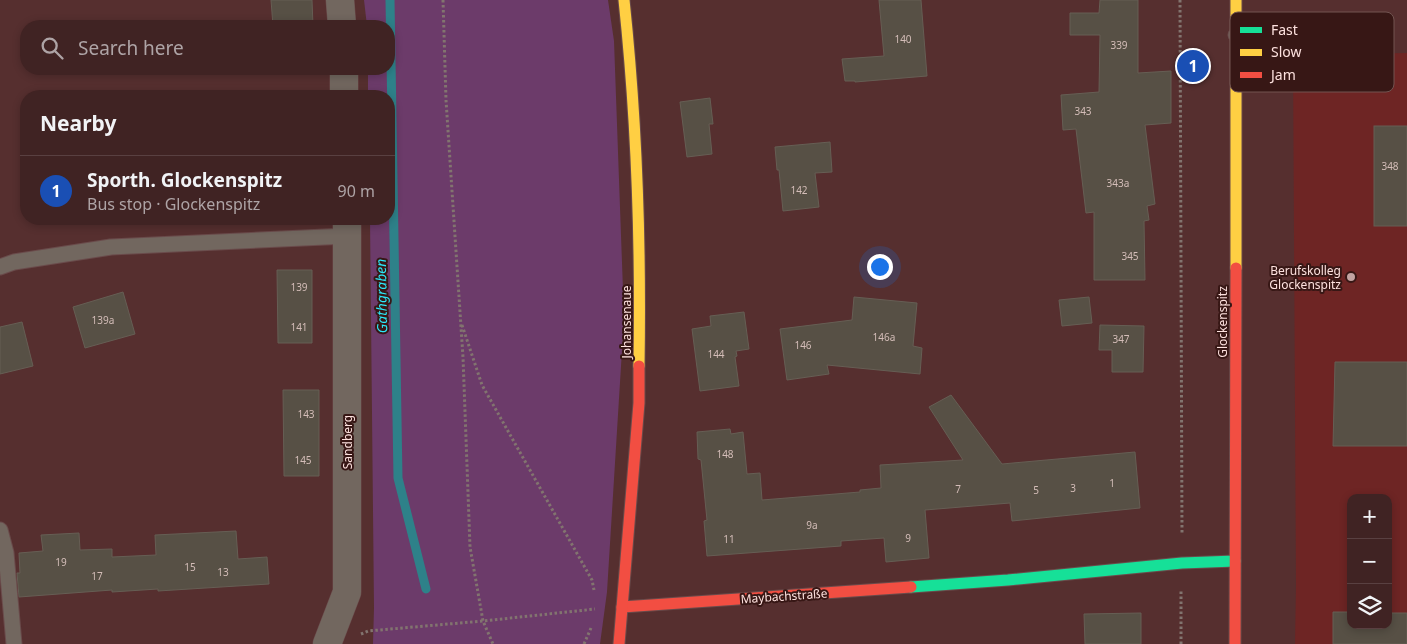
<!DOCTYPE html>
<html lang="en">
<head>
<meta charset="utf-8">
<style>
  :root { --surface:#402323; --page:#472b2b; --text:#f1f3f6; --muted:#aea4a6; --line:#594041; --accent:#1a73e8 }
  body { margin:0; font-family:"Noto Sans",sans-serif; background:var(--page); color:var(--text) }
  .controls { position:absolute; right:15px; bottom:15px; display:grid; overflow:hidden; border-radius:10px; box-shadow:0 2px 8px #0003 }
  .controls button { width:45px; height:45px; display:grid; place-items:center; padding:0; border:0; border-bottom:1px solid var(--line); background:var(--surface); color:var(--text); font:25px sans-serif }
  .you { position:absolute; left:879px; top:266px; width:18px; height:18px; margin:-12px; border:4px solid #fff; border-radius:50%; background:#1a73e8; box-shadow:0 0 0 8px #1a73e833 }
  .badge { display:grid; place-items:center; width:32px; height:32px; border-radius:50%; background:var(--accent); color:#fff; font-size:16px; font-weight:700 }
  .pin { position:absolute; translate:-50% -50%; border:2px solid #fff; box-shadow:0 1px 5px #0006 }
  .list { margin:0; padding:0; list-style:none }
  h2 { display:flex; justify-content:space-between; align-items:center; height:65px; margin:0; padding:0 20px; font-size:21px }
  h2 small { font-size:16px; font-weight:400; color:var(--muted) }
  .list li { display:grid; grid-template-columns:32px 1fr auto; gap:15px; align-items:center; box-sizing:border-box; height:70px; padding:0 20px; border-top:1px solid var(--line) }
  .list b { display:block; font-size:19px; white-space:nowrap }
  .list p { margin:0; font-size:16px; white-space:nowrap; color:var(--muted) }
  .list em { font-size:16px; font-style:normal; color:var(--muted) }
  .icon { flex:none; width:28px; height:28px; fill:none; stroke:currentColor; stroke-width:2; stroke-linecap:round; stroke-linejoin:round }
  .map { position:relative; flex:none; width:1407px; height:644px; overflow:hidden }
  .search { position:absolute; background:var(--surface); box-shadow:0 2px 8px #0003; left:20px; top:20px; width:375px; height:55px; display:flex; align-items:center; gap:12px; box-sizing:border-box; padding:0 18px; border-radius:20px; color:var(--muted); font-size:19px }
  .panel { position:absolute; background:var(--surface); box-shadow:0 2px 8px #0003; left:20px; top:90px; width:375px; height:135px; border-radius:20px }
  .map>svg:first-child { display:block }
</style>
</head>
<body>
<div class="map">
<svg width="1407" height="644" viewBox="0 0 1407 644">
  <rect width="100%" height="100%" fill="#562f2f"/>
  <path fill="#6e2524" fill-rule="evenodd" d="M 1407,53 L 1407,644 L 1295,644 L 1296,586 L 1293,55 ZM 1351,498 L 1388,498 L 1388,625 L 1351,625 Z"/>
  <polygon fill="#6c3b6a" points="364,0 608,0 614,41 624,318 607,592 600,644 373,644 374,608 370,219 389,219 389,96 368,96 368,69 389,69 389,26 367,26"/>
  <g fill="none" stroke-linecap="round" stroke-linejoin="round">
    <polyline stroke="#2e8189" stroke-width="9" points="390,0 398,478 426,589"/>
  </g>
  <g fill="#575045" stroke="#665e54">
    <polygon points="271,0 312,0 313,26 273,26"/>
    <polygon points="879,0 921,0 927,76 855,82 855,81 845,81 842,59 884,56"/>
    <polygon points="1100,0 1138,0 1138,73 1171,71 1171,123 1145,125 1155,204 1147,206 1149,220 1144,221 1145,280 1094,280 1094,212 1086,213 1076,129 1063,130 1061,95 1099,92 1100,35 1070,35 1070,13 1099,13"/>
    <polygon points="710,98 713,124 709,124 712,154 687,157 680,102"/>
    <rect x="1374" y="126" width="33" height="100"/>
    <polygon points="830,142 832,172 815,173 819,207 783,211 779,170 777,170 775,147"/>
    <polygon points="277,270 312,270 312,343 278,343"/>
    <polygon points="123,292 135,334 85,348 73,307"/>
    <polygon points="854,297 917,303 913,346 922,348 920,374 827,365 829,374 787,380 780,329 852,320"/>
    <polygon points="1089,297 1092,323 1062,326 1059,300"/>
    <polygon points="744,312 749,349 736,351 737,356 735,357 739,386 700,391 692,329 711,326 710,316"/>
    <polygon points="22,322 33,366 0,374 0,327"/>
    <polygon points="1100,325 1144,326 1143,372 1112,372 1112,350 1099,350"/>
    <polygon points="1335,362 1407,362 1407,446 1333,446"/>
    <polygon points="283,390 319,390 319,476 284,476"/>
    <polygon points="951,395 1002,464 1135,452 1140,508 1012,521 1010,503 925,510 929,558 886,562 884,538 841,541 841,546 707,556 704,521 707,520 701,460 698,459 697,432 730,429 731,434 743,432 747,474 760,473 762,500 860,492 860,490 881,488 880,465 963,460 929,407"/>
    <polygon points="236,531 238,559 267,557 269,584 158,591 158,589 112,592 112,590 19,597 17,573 20,573 19,553 43,551 41,535 79,533 80,550 112,549 112,557 156,555 155,535"/>
    <polygon points="1333,612 1351,612 1351,625 1388,625 1388,613 1407,613 1407,644 1333,644"/>
    <polygon points="1141,613 1141,644 1085,644 1084,614"/>
  </g>
  <g fill="none" stroke-linecap="round" stroke-linejoin="round">
    <defs>
      <g id="lane">
        <polyline points="1236,35 1299,33"/>
        <polyline points="0,267 14,262 111,247 347,236"/>
        <polyline points="0,530 6,553 14,644"/>
      </g>
      <g id="street">
        <polyline points="340,0 342,26"/>
        <polyline points="344,69 344,96"/>
        <polyline points="327,644 347,592 347,219"/>
      </g>
      <polyline id="fast" points="911,587 1008,580 1182,563 1235,561"/>
      <g id="slow">
        <path d="M 624,0 C 637,122 641,244 639,366"/>
        <polyline points="1236,268 1236,0"/>
      </g>
      <g id="jam">
        <polyline points="622,607 911,587"/>
        <polyline points="619,644 639,403 639,366"/>
        <polyline points="1235,644 1236,268"/>
      </g>
    </defs>
    <use href="#lane" stroke="#6a4b4b" stroke-width="17"/>
    <use href="#street" stroke="#6a4b4b" stroke-width="29"/>
    <use href="#fast" stroke="#6a4b4b" stroke-width="13"/>
    <use href="#slow" stroke="#6a4b4b" stroke-width="13"/>
    <use href="#jam" stroke="#6a4b4b" stroke-width="13"/>
    <g stroke="#82746f" stroke-width="3" stroke-dasharray="2.5 2.5" stroke-linecap="butt">
      <polyline points="443,0 446,100 463,357 470,547 483,621 493,644"/>
      <polyline points="1180,0 1182,534"/>
      <polyline points="462,325 482,385 592,580 594,590"/>
      <polyline points="361,634 368,631 483,621 595,609"/>
      <polyline points="584,644 591,628"/>
      <polyline points="1181,644 1181,591"/>
    </g>
    <use href="#lane" stroke="#72675f" stroke-width="15"/>
    <use href="#street" stroke="#72675f" stroke-width="28"/>
    <use href="#fast" stroke="#16e098" stroke-width="11"/>
    <use href="#slow" stroke="#ffcf43" stroke-width="11"/>
    <use href="#jam" stroke="#f24e42" stroke-width="11"/>
  </g>
  <circle fill="#c3a3a1" stroke="#371715" stroke-width="2" cx="1351" cy="277" r="5"/>
  <g text-anchor="middle" dominant-baseline="central" stroke-width="4" stroke-linejoin="round" paint-order="stroke">
    <g font-size="10" fill="#d4bdb8">
      <text x="903" y="39">140</text>
      <text x="1119" y="45">339</text>
      <text x="1083" y="111">343</text>
      <text x="1390" y="166">348</text>
      <text x="1118" y="183">343a</text>
      <text x="799" y="190">142</text>
      <text x="1130" y="256">345</text>
      <text x="299" y="287">139</text>
      <text x="103" y="320">139a</text>
      <text x="299" y="327">141</text>
      <text x="884" y="337">146a</text>
      <text x="1121" y="339">347</text>
      <text x="803" y="345">146</text>
      <text x="716" y="354">144</text>
      <text x="306" y="414">143</text>
      <text x="725" y="454">148</text>
      <text x="303" y="460">145</text>
      <text x="1112" y="483">1</text>
      <text x="1073" y="488">3</text>
      <text x="958" y="489">7</text>
      <text x="1036" y="490">5</text>
      <text x="812" y="525">9a</text>
      <text x="908" y="538">9</text>
      <text x="729" y="539">11</text>
      <text x="61" y="562">19</text>
      <text x="190" y="567">15</text>
      <text x="223" y="572">13</text>
      <text x="97" y="576">17</text>
    </g>
    <g font-size="12" fill="#fde1de" stroke="#371715" text-anchor="end">
      <text x="1341" y="270">Berufskolleg<tspan x="1341" dy="14">Glockenspitz</tspan></text>
    </g>
    <g font-size="12" fill="#fde1de" stroke="#371715">
      <text transform="translate(626 322) rotate(-90)">Johansenaue</text>
      <text transform="translate(1222 322) rotate(-90)">Glockenspitz</text>
      <text transform="translate(347 442) rotate(-90)">Sandberg</text>
      <text transform="translate(784 596) rotate(-4)">Maybachstraße</text>
    </g>
    <g font-size="14" font-style="italic" fill="#2be8f9" stroke="#371715">
      <text transform="translate(381 296) rotate(-91)">Gathgraben</text>
    </g>
  </g>
  <rect x="1230" y="12" width="164" height="80" rx="8" fill="#371715" stroke="#725451" stroke-width="1"/>
  <rect x="1240" y="27" width="22" height="6" fill="#16e098"/>
  <rect x="1240" y="49" width="22" height="7" fill="#ffcf43"/>
  <rect x="1240" y="72" width="22" height="6" fill="#f24e42"/>
  <g font-size="14" fill="#fde1de">
    <text x="1271" y="35">Fast</text>
    <text x="1271" y="57">Slow</text>
    <text x="1271" y="80">Jam</text>
  </g>
</svg>
<div class="controls">
<button>+</button>
<button>−</button>
<button><svg class="icon" aria-label="layers" viewBox="0 0 24 24"><path d="M12 4l9 5-9 5-9-5zM3 14l9 5 9-5"/></svg></button>
</div>
<div class="you"></div>
<div class="pin badge" style="left:1193px;top:66px;background:#1a4fb4">1</div>
<div class="search"><svg class="icon" aria-label="search" viewBox="0 0 24 24"><circle cx="10" cy="10" r="6"/><path d="M15 15l6 6"/></svg>Search here</div>
<section class="panel">
<h2>Nearby<small></small></h2>
<ul class="list">
<li><span class="badge" style="background:#1a4fb4">1</span><div><b>Sporth. Glockenspitz</b><p>Bus stop · Glockenspitz</p></div><em>90 m</em></li>
</ul>
</section>
</div>
</body>
</html>
